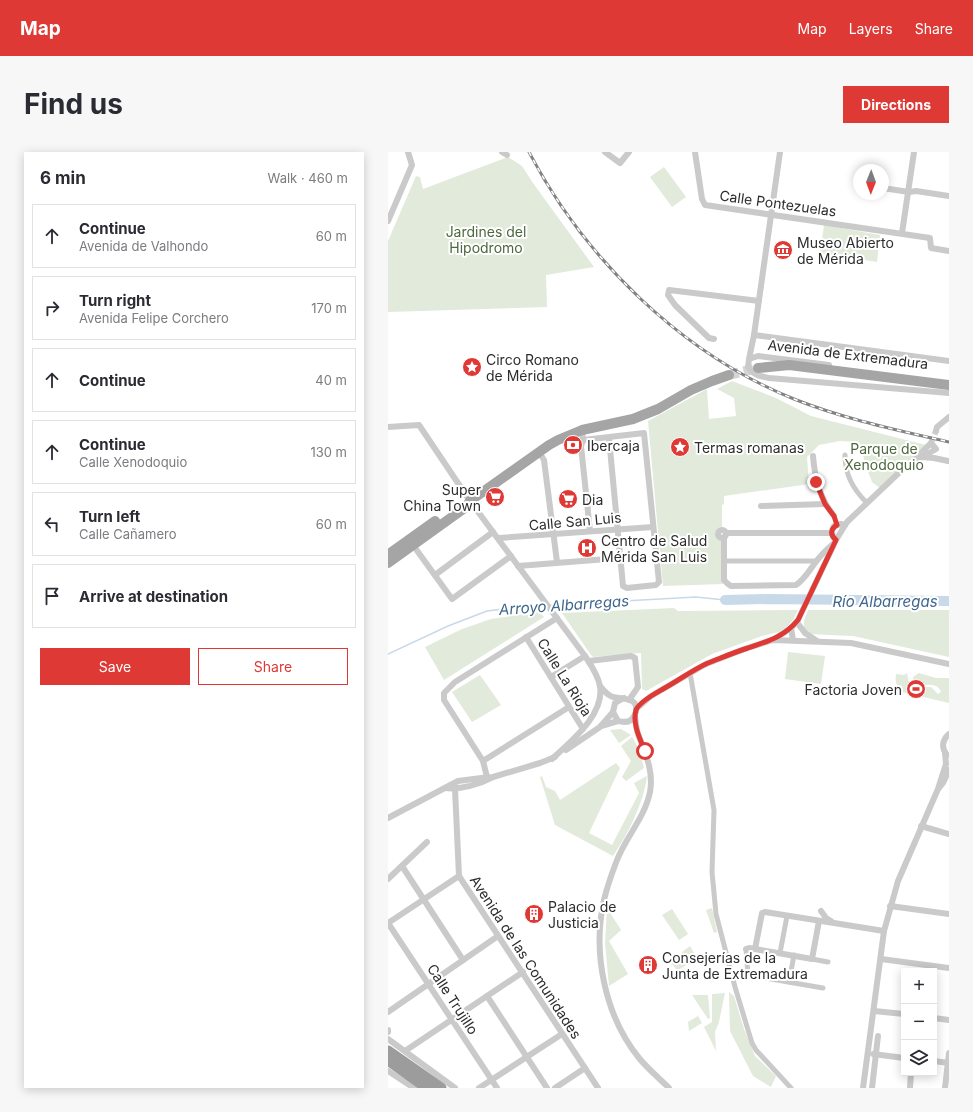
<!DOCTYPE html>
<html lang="en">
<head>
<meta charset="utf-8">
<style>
  :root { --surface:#fff; --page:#f7f7f7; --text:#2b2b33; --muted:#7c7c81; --line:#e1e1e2; --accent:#de3935 }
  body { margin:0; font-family:Inter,sans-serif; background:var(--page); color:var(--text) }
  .controls { position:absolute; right:12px; bottom:12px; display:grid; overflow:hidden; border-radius:0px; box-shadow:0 2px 10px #0003 }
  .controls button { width:36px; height:36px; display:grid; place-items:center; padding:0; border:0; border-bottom:1px solid var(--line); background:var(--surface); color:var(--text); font:20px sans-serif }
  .compass { position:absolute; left:465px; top:12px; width:36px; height:36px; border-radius:50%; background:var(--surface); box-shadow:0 2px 10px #0003; rotate:181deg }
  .stop { position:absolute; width:12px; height:12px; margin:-9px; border:3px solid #de3935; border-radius:50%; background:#fff }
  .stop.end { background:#de3935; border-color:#fff; box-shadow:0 1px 4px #0008 }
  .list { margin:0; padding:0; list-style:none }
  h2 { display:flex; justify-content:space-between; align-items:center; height:52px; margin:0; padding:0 16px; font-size:17px }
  h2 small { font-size:13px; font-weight:400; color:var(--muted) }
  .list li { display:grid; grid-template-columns:26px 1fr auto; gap:12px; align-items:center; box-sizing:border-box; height:64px; margin:0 8px 8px; padding:0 8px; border:1px solid var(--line); border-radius:0px }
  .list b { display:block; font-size:15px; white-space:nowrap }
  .list p { margin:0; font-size:13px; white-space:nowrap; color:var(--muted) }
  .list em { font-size:13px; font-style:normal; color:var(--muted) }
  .actions { display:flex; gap:8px; padding:12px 16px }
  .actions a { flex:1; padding:9px 0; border:1px solid var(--accent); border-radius:0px; text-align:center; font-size:14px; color:var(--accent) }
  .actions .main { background:var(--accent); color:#fff }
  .icon { flex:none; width:22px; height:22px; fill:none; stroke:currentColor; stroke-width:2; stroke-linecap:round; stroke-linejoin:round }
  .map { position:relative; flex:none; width:561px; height:936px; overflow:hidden; border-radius:0px }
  header { display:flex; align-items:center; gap:24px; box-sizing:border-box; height:56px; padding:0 20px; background:var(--accent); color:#fff }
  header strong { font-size:19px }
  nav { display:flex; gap:22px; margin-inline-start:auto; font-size:14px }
  .intro { display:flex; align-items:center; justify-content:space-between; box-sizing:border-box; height:96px; padding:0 24px }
  h1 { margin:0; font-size:28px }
  .button { padding:10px 18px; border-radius:0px; background:var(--accent); color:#fff; font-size:14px; font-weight:700 }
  main { display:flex; gap:24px; padding:0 24px }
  aside { flex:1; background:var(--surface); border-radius:0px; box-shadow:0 2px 10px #0003 }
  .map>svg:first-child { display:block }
</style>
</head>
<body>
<header>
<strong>Map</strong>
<nav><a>Map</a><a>Layers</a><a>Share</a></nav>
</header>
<div class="intro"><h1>Find us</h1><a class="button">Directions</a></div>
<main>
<aside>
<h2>6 min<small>Walk · 460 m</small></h2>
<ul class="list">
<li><svg class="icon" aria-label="ahead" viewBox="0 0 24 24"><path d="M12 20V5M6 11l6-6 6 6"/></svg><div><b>Continue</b><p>Avenida de Valhondo</p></div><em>60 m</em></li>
<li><svg class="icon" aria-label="right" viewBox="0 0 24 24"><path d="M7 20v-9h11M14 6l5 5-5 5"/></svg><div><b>Turn right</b><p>Avenida Felipe Corchero</p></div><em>170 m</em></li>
<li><svg class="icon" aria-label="ahead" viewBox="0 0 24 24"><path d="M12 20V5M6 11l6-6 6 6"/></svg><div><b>Continue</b></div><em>40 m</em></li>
<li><svg class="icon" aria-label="ahead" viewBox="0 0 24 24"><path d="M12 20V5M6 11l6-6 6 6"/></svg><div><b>Continue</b><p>Calle Xenodoquio</p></div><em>130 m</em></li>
<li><svg class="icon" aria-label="left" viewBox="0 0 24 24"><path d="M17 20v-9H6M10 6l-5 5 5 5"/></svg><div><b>Turn left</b><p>Calle Cañamero</p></div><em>60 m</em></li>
<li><svg class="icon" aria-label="arrive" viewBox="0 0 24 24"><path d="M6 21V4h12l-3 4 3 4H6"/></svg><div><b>Arrive at destination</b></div></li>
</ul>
<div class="actions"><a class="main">Save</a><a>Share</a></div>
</aside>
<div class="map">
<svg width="561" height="936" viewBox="0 0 561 936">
  <rect width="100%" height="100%" fill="#fff"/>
  <g fill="#e2eadb">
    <polygon points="120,5 134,14 145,31 206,115 158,123 159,155 0,160 0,89 28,24 32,25 35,37"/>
    <polygon points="276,15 298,45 284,55 262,25"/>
    <polygon points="436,73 492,83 489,110 432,101"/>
    <polygon points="344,229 388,246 423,264 538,293 492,336 484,330 477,312 475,302 468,290 452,289 431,293 419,305 421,332 336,344 336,352 334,353 334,375 330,376 327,381 329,386 334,388 335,432 275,434 260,269 319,237 321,267 348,264 346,246 329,237"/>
    <polygon points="286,456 290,459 410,458 405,468 399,475 391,480 374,484 324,502 258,539 254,537 253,501 205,505 203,503 174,461"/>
    <polygon points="420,458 561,458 561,505 465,484 421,482 416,477 416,468"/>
    <polygon points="152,460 156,465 56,528 37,495 74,477 103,467"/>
    <polygon points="400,500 437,504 433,532 397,527"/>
    <path d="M 519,521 L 521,533 L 531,535 L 543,535 L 550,542 L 553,540 C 549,529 537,534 528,533 L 525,530 L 525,525 L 531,521 L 548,526 L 561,526 L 561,551 L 514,540 C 508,534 507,530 508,522 L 516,523 Z"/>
    <polygon points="92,523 113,553 84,570 64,540"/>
    <polygon points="233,577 243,583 231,591 222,578"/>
    <polygon points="244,585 251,597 256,616 238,629 234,625 243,609 233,594"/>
    <path d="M 228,611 L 232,616 L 201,681 L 224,693 L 251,641 L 246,631 L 259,624 C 256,650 240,682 225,704 L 167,673 L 152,625 L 154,624 L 158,635 L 167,639 L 172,648 Z"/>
    <polygon points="219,756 233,778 221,789 240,822 221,834 217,791"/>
    <polygon points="324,756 329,780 326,781 318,758"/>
    <polygon points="284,757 300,782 291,788 274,763"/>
    <polygon points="302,794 309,806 289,819 281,807 291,802 296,809 298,808 294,800"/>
    <polygon points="341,840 346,844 356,877 367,904 388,924 383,935 365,924 342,879"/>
    <polygon points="337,841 331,870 327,880 328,899 316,875 324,870 324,842"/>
    <polygon points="304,843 320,843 322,866 320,867"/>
    <polygon points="310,864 314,871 301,879 300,870"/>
  </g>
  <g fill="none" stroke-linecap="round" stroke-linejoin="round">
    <g stroke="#c8d9ea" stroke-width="1.5">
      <polyline points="163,453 308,445 337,448"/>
      <polyline points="0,502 60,474 99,459 131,455 157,453"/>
    </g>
    <polyline stroke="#c8d9ea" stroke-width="10" points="337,448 380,447 561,449"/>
    <polyline stroke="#d5d5d5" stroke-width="6" stroke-dasharray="6 3" stroke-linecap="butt" points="543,291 548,279"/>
    <polyline stroke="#d5d5d5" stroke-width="10" stroke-dasharray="10 5" stroke-linecap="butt" points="341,223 370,216"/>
    <g stroke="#cacaca" stroke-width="5">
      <path d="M 457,303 C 457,323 465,337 479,351"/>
      <polyline points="336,409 428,409"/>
      <polyline points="302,521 326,658 324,720 328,762 347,835 364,891 368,898 403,936"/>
      <polyline points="358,797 360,823 435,836"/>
      <polyline points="392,801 399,764"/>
      <polyline points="424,807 440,810"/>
      <polyline points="401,830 406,803"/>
    </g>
    <g stroke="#cacaca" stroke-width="6">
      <polyline points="114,0 119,3"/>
      <polyline points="217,0 232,11 241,0"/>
      <polyline points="307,0 314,47 317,53 542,86 543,96 561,99"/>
      <polyline points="495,36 521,40 528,39 561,44"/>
      <polyline points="0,69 24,13 20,0"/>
      <polyline points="514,81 526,0"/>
      <polyline points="366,183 561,209"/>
      <polyline points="326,187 321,186 287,153 280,143 281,138 371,149"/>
      <polyline points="361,207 366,183 392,0"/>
      <path d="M 441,213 L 370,204 L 361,207 L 360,215 C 365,223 372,224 381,226 L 561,241"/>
      <path d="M 0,275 L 31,273 L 82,349 L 197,504 C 203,513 210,523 212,534 C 217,563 182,590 164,607"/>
      <polyline points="194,278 195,288 193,294 202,379"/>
      <polyline points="548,279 549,275 561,265"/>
      <polyline points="195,288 256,281 271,430 268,433 239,436 235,434 221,286"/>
      <polyline points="151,300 156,308 169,410"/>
      <path d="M 425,304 C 427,328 432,346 446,364"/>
      <polyline points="534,305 546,306 560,309"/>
      <polyline points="373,354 437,352"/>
      <circle cx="334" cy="382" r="4"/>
      <polyline points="339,381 443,381"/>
      <path d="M 336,385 L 336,428 L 340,432 L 343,434 L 408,433 C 416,428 421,419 427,411 C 432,404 438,398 445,392"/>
      <polyline points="445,385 444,379 446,374 453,372 457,373"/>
      <polyline points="111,386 265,375"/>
      <polyline points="25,393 64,447 123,404"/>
      <polyline points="130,414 232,406"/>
      <polyline points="47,423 105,380"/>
      <polyline points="411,473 417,481 429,489"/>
      <polyline points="138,485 195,577"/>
      <polyline points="385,488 403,476"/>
      <polyline points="405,488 403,476 410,468 448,388 459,370 516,316 548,297 543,291 523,311"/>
      <polyline points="201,509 243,504 247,506 250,535 241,548"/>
      <polyline points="163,525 197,504"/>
      <path d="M 212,534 C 216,539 219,543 225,545 C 234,547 251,545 248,560 C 247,564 245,566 243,568 C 239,571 235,570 230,569 L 225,560 L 227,551 L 236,546"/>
      <polyline points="248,557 263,544 318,512 359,496 385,488 463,491 561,512"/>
      <path d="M 247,564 C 248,570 248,576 250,582 C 257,601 266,619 262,640 C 257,665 238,685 229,708 C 224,721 219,735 216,748 C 204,801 217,864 251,906 C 260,917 271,926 281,936"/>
      <polyline points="213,574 230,569"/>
      <polyline points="178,598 212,575 225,560"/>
      <path d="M 559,603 C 553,596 554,588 561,582"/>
      <polyline points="95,609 181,555"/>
      <polyline points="99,625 95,609 56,548 56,541 67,530 169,466"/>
      <polyline points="63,633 67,637 71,724 210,936"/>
      <path d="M 57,636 C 73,638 92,632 105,625 L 152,611 L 167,605"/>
      <polyline points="551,636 555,631 561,618"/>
      <polyline points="0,666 70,629 101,625"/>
      <polyline points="533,674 561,682"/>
      <polyline points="14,714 75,808"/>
      <polyline points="0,727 39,690"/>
      <polyline points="502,754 561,762"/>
      <polyline points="433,759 438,766 443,769"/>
      <polyline points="0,771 109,936"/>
      <polyline points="0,771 71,724"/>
      <polyline points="358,797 361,796 424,807 431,769"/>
      <polyline points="367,797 374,761 377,760 496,779"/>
      <polyline points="493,807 561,816"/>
      <polyline points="99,844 159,936"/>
      <polyline points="486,859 516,862"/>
      <polyline points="0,860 110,784"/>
      <polyline points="546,866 561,868"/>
      <polyline points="0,878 0,880"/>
      <polyline points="0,887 67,936"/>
      <polyline points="17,899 135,820"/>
      <polyline points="485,902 516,906"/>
      <polyline points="546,909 561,911"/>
      <polyline points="0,919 26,936"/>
      <polyline points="91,936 174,882"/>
      <polyline points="167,936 197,916"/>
      <polyline points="475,936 496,779 510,729 550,637 558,612 557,601"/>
      <polyline points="484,936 490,884"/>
      <polyline points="522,936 523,921"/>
      <polyline points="557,936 561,901"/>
    </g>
    <g stroke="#a5a5a5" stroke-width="10">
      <polyline points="370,216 401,213 561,233"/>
      <polyline points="1,402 47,369"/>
      <polyline points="0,411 78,355 82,349 161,293 170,288 194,278 245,267 270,257 303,238 324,229 341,223"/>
    </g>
    <g stroke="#9c9c9c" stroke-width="11">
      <polyline points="0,899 53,936"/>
      <polyline points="0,908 39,936"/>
    </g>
    <defs>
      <path id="rail" d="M 141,0 C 197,107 294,202 406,247 C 456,267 509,278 561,290"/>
    </defs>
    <use href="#rail" stroke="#828282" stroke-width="3"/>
    <use href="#rail" stroke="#fff" stroke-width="1.5" stroke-dasharray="4.5" stroke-linecap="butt"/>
  </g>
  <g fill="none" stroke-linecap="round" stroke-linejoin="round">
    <path stroke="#de3935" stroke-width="5" d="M 257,599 C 252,587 244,571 248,558 C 251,550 268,541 275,537 C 290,529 304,518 320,511 C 333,506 347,500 360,496 C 380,489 396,485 410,468 L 448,388 C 442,383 442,377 449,373 L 446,364 L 437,352 L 428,330"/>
  </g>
  <defs>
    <symbol id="museum-disc" viewBox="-11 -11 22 22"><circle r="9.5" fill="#de3935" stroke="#fff"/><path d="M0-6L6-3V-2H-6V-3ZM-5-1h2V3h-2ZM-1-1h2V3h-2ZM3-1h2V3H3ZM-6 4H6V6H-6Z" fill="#fff"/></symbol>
    <symbol id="sight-disc" viewBox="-11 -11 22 22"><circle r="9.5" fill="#de3935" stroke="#fff"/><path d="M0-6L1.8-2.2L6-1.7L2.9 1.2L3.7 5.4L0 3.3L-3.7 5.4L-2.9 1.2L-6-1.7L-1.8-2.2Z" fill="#fff"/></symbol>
    <symbol id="bank-disc" viewBox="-11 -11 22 22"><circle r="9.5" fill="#de3935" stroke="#fff"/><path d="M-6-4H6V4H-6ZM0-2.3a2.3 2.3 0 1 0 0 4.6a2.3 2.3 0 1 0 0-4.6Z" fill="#fff"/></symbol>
    <symbol id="supermarket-disc" viewBox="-11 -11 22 22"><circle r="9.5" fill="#de3935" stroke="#fff"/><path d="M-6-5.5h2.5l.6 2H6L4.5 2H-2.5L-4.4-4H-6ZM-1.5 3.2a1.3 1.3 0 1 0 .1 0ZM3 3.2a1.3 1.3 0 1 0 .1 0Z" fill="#fff"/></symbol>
    <symbol id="hospital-disc" viewBox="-11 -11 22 22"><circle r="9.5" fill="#de3935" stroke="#fff"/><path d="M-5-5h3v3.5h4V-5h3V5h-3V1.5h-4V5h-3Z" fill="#fff"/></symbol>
    <symbol id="stadium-disc" viewBox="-11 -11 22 22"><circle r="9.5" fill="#de3935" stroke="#fff"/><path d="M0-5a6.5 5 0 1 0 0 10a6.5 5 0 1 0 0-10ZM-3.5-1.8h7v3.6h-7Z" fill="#fff"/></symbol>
    <symbol id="building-disc" viewBox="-11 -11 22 22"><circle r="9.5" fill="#de3935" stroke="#fff"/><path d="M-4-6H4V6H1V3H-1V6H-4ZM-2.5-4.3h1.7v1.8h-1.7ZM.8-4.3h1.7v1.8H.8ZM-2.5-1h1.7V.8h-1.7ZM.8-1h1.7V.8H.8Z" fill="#fff"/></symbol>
  </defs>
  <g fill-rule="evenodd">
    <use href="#museum-disc" x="384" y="87" width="22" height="22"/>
    <use href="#sight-disc" x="73" y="204" width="22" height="22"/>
    <use href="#bank-disc" x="174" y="282" width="22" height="22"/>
    <use href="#sight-disc" x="281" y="284" width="22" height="22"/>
    <use href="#supermarket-disc" x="96" y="334" width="22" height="22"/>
    <use href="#supermarket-disc" x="169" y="336" width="22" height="22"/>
    <use href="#hospital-disc" x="188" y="385" width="22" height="22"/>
    <use href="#stadium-disc" x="517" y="526" width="22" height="22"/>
    <use href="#building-disc" x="135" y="751" width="22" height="22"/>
    <use href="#building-disc" x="249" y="802" width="22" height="22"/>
  </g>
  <g text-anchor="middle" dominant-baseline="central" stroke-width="4" stroke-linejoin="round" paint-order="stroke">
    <g font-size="14" fill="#2d2d2d" stroke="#fff">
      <text transform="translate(390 51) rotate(8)">Calle Pontezuelas</text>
      <text transform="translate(460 202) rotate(7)">Avenida de Extremadura</text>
      <text transform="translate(187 369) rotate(-5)">Calle San Luis</text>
      <text transform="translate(177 525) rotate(58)">Calle La Rioja</text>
      <text transform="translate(138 805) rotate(57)">Avenida de las Comunidades</text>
      <text transform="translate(65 847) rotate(57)">Calle Trujillo</text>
    </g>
    <g font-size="14" fill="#4c673d" stroke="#fff">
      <text x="98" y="79">Jardines del<tspan x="98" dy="16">Hipodromo</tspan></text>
      <text x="496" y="296">Parque de<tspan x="496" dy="16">Xenodoquio</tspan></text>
    </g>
    <g font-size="14" fill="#2d2d2d" stroke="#fff" text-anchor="start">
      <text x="409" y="90">Museo Abierto<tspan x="409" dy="16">de Mérida</tspan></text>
      <text x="98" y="207">Circo Romano<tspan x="98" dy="16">de Mérida</tspan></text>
      <text x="199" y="293">Ibercaja</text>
      <text x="306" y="295">Termas romanas</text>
      <text x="93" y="337" text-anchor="end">Super<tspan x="93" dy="16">China Town</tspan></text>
      <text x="194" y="347">Dia</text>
      <text x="213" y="388">Centro de Salud<tspan x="213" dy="16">Mérida San Luis</tspan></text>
      <text x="514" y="537" text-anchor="end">Factoria Joven</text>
      <text x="160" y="754">Palacio de<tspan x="160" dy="16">Justicia</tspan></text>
      <text x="274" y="805">Consejerías de la<tspan x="274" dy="16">Junta de Extremadura</tspan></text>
    </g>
    <g font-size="15" font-style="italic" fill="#3f678c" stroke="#fff">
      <text x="497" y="449">Río Albarregas</text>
      <text transform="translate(176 453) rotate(-4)">Arroyo Albarregas</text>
    </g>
  </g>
</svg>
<div class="controls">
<button>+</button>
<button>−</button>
<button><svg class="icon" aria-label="layers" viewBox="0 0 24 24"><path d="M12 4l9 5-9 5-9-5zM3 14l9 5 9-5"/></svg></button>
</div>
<svg class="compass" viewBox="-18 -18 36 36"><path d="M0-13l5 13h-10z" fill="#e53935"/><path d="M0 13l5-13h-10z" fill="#7c7c81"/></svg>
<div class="stop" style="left:257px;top:599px"></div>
<div class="stop end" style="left:428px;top:330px"></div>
</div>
</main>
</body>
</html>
